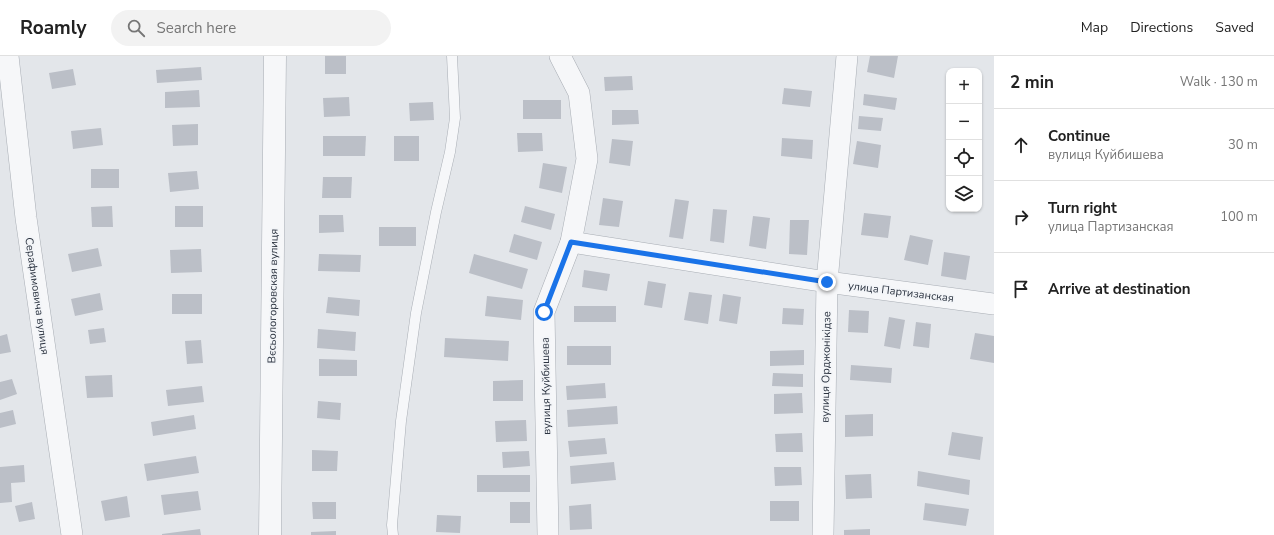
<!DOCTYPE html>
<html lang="en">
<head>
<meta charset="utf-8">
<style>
  :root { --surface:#fff; --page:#f2f2f2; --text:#222; --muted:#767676; --line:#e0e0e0 }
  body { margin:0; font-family:"Nunito Sans",sans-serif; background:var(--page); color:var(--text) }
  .controls { position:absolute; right:12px; top:12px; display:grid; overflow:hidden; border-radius:8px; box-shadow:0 1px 3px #0004 }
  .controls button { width:36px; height:36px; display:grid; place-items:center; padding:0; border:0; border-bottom:1px solid var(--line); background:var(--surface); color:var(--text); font:20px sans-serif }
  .stop { position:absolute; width:12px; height:12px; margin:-9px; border:3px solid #1a73e8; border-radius:50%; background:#fff }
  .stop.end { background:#1a73e8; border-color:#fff; box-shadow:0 1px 4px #0008 }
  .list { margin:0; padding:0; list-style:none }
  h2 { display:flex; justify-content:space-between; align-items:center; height:52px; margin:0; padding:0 16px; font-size:17px }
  h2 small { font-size:13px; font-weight:400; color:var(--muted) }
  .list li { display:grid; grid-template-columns:26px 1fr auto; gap:12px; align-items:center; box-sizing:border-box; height:72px; padding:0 16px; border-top:1px solid var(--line) }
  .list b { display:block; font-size:15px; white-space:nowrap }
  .list p { margin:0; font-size:13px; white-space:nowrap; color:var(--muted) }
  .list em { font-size:13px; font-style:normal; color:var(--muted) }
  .icon { flex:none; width:22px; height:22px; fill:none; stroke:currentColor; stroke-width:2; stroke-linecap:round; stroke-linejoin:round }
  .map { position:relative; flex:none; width:994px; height:479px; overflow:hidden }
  header { display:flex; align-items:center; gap:24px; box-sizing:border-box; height:56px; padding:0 20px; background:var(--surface); border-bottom:1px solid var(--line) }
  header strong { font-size:19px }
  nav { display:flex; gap:22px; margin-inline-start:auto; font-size:14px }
  .search { width:280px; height:36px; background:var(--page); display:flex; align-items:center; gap:10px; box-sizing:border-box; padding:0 14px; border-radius:22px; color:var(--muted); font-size:15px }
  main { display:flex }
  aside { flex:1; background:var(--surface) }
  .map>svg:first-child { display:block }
</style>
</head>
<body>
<header>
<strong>Roamly</strong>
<div class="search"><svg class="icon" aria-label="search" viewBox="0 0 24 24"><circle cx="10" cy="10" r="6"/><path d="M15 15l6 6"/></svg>Search here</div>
<nav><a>Map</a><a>Directions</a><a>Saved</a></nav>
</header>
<main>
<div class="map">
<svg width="994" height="479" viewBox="0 0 994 479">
  <rect width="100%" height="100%" fill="#e3e6ea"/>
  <g fill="#bbbfc7">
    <rect x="325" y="0" width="21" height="18"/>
    <polygon points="870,0 898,0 894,22 867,16"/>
    <polygon points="201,11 202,24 157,27 156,14"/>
    <polygon points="73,13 76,29 52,33 49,17"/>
    <polygon points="632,20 633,34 605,35 604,21"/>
    <polygon points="784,32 812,35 810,51 782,48"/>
    <polygon points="199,34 200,51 165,52 165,36"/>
    <polygon points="864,38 897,42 895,54 863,49"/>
    <polygon points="349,41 350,60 324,61 323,42"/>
    <rect x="523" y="44" width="38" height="19"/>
    <polygon points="433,46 434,64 410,65 409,47"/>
    <polygon points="612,54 638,54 639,68 612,69"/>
    <polygon points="859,60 883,62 881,75 858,73"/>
    <polygon points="198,68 198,89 173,90 172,69"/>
    <polygon points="101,72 103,89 73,93 71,75"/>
    <polygon points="517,77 542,77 543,95 518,96"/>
    <polygon points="323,80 366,80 365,100 323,100"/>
    <rect x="394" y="80" width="25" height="25"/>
    <polygon points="782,82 813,84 812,103 781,100"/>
    <polygon points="612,83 633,85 630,110 609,107"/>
    <polygon points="857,85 881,89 878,112 853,108"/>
    <polygon points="543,107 567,111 562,137 539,132"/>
    <rect x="91" y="113" width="28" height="19"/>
    <polygon points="197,115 199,133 170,136 168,117"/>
    <polygon points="323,121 352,121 351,142 322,142"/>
    <polygon points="603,142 623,145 619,171 599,169"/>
    <polygon points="675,143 689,145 683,183 669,181"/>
    <polygon points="112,150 113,171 92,171 91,151"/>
    <rect x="175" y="150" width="28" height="21"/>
    <polygon points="525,150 555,158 551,174 521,166"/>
    <polygon points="713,153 727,154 724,187 710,185"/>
    <polygon points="864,157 891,160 888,182 861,179"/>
    <polygon points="319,159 343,159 344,176 319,177"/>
    <polygon points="753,160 770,162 766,193 749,190"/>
    <polygon points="790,164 809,164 807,199 789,198"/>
    <rect x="379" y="171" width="37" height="19"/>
    <polygon points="514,178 542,186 537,204 509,196"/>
    <polygon points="910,179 933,184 928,209 904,204"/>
    <polygon points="98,192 102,210 72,216 68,198"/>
    <polygon points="201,193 202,216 171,217 170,194"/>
    <polygon points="944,196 970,200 966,224 941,220"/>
    <polygon points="319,198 361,199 360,216 318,215"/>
    <polygon points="474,198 528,213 522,233 469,217"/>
    <polygon points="584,214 610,218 607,235 582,231"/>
    <polygon points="648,225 666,228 662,252 644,249"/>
    <polygon points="689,236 712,239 708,268 684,264"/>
    <polygon points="100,237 103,254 75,260 71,243"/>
    <rect x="172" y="238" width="30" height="20"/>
    <polygon points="723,238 741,241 737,268 719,265"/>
    <polygon points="487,240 523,244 521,264 485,260"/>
    <polygon points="328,241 360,244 359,260 326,257"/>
    <rect x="574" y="250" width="42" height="16"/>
    <polygon points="783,252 804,253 803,269 782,268"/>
    <polygon points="849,254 869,255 868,277 848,276"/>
    <polygon points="889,261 905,264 900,293 884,290"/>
    <polygon points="916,266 931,268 929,292 913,290"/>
    <polygon points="104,272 106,286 90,288 88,274"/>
    <polygon points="318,273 356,276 355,295 317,292"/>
    <polygon points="975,277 994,280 994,307 970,303"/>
    <polygon points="7,278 11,296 0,298 0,280"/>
    <polygon points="445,282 509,285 508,305 444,301"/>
    <polygon points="201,284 203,307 187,308 185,285"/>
    <rect x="567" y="290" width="44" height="19"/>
    <polygon points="804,294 804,309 770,310 770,295"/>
    <polygon points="319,303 357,304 357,320 319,320"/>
    <polygon points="851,309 892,312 891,327 850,324"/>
    <polygon points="773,317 803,318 803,331 772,330"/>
    <polygon points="112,319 113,341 87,342 85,320"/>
    <polygon points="12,323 17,338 0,344 0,326"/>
    <polygon points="523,324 523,345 493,345 493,325"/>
    <polygon points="605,327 606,342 567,344 566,330"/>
    <polygon points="202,330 204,346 168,350 166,334"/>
    <polygon points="802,337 803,357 774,358 774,338"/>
    <polygon points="318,345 341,347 340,364 317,362"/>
    <polygon points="617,350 618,368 568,371 567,354"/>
    <polygon points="13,354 16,368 0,372 0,357"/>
    <polygon points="873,358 873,380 845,381 845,359"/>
    <polygon points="194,359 196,373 153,380 151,366"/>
    <polygon points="526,364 527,385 496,386 495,365"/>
    <polygon points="952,376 983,381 980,404 948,399"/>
    <polygon points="802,377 803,396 776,396 775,378"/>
    <polygon points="605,382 607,398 570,401 568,385"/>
    <polygon points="312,394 338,395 337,415 312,415"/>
    <polygon points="529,395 530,410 503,412 502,396"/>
    <polygon points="196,400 199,417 147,425 144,408"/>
    <polygon points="614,406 616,424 571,428 570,410"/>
    <polygon points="24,409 25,426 11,427 12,446 0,447 0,411"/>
    <polygon points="774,411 801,411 802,429 775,430"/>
    <polygon points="918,415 970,424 969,439 917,430"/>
    <polygon points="871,418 872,442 846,443 845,419"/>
    <rect x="477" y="419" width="53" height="17"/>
    <polygon points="198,435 201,454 164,459 161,439"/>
    <polygon points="127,440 130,461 105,465 101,445"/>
    <rect x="770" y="445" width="29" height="20"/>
    <polygon points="32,446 35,463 19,466 15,450"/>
    <polygon points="312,446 336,446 336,463 313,463"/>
    <rect x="510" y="446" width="20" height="21"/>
    <polygon points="925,447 969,453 966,470 923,464"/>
    <polygon points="591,448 592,473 570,474 569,450"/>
    <polygon points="437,459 461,460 460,477 436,476"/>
    <polygon points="200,473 201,479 162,479 162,478"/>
    <polygon points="870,473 870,479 844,479 844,474"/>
    <polygon points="336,475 336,479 311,479 311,476"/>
  </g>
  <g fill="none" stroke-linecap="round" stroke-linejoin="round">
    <defs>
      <polyline id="service" points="393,479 392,469 401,365 416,257 436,156 450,96 455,62 452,0"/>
      <g id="minor">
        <polyline points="8,0 26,162 72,479"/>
        <polyline points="571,186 827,226 994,248"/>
        <polyline points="548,479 544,256 571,186 587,103 579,37 560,0"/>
        <polyline points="823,479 827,226 847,0"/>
      </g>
      <polyline id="tertiary" points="270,479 275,0"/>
    </defs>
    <use href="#service" stroke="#a8adb4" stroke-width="11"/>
    <use href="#minor" stroke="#a8adb4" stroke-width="22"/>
    <use href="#tertiary" stroke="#a8adb4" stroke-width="23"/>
    <use href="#service" stroke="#f6f7f9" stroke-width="10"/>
    <use href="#minor" stroke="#f6f7f9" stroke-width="21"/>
    <use href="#tertiary" stroke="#f6f7f9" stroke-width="22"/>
  </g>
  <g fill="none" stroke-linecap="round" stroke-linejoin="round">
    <polyline stroke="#1a73e8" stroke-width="5" points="544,256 571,186 827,226"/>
  </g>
  <g text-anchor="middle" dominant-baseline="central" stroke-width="3.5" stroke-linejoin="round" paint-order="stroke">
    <g font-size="11" fill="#2c3441" stroke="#f3f5f8">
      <text transform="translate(901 236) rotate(7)">улица Партизанская</text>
      <text transform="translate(37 240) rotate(82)">Серафимовича вулиця</text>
      <text transform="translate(273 240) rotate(-89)">Вєсьологоровская вулиця</text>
      <text transform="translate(826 311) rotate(-89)">вулиця Орджонікідзе</text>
      <text transform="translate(546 330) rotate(-91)">вулиця Куйбишева</text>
    </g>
  </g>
</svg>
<div class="controls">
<button>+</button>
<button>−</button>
<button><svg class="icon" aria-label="locate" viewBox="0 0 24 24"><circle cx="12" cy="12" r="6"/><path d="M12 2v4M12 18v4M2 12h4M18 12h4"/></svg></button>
<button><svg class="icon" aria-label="layers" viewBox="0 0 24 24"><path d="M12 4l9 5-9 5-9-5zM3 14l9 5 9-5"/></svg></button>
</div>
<div class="stop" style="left:544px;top:256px"></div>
<div class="stop end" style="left:827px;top:226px"></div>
</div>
<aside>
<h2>2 min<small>Walk · 130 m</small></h2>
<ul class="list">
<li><svg class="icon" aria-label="ahead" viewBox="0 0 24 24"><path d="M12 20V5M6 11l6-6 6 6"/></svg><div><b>Continue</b><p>вулиця Куйбишева</p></div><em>30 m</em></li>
<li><svg class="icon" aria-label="right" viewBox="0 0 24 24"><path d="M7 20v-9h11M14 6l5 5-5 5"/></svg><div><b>Turn right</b><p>улица Партизанская</p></div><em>100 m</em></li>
<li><svg class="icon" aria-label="arrive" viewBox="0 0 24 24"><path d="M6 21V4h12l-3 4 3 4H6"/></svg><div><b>Arrive at destination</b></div></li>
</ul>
</aside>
</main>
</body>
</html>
